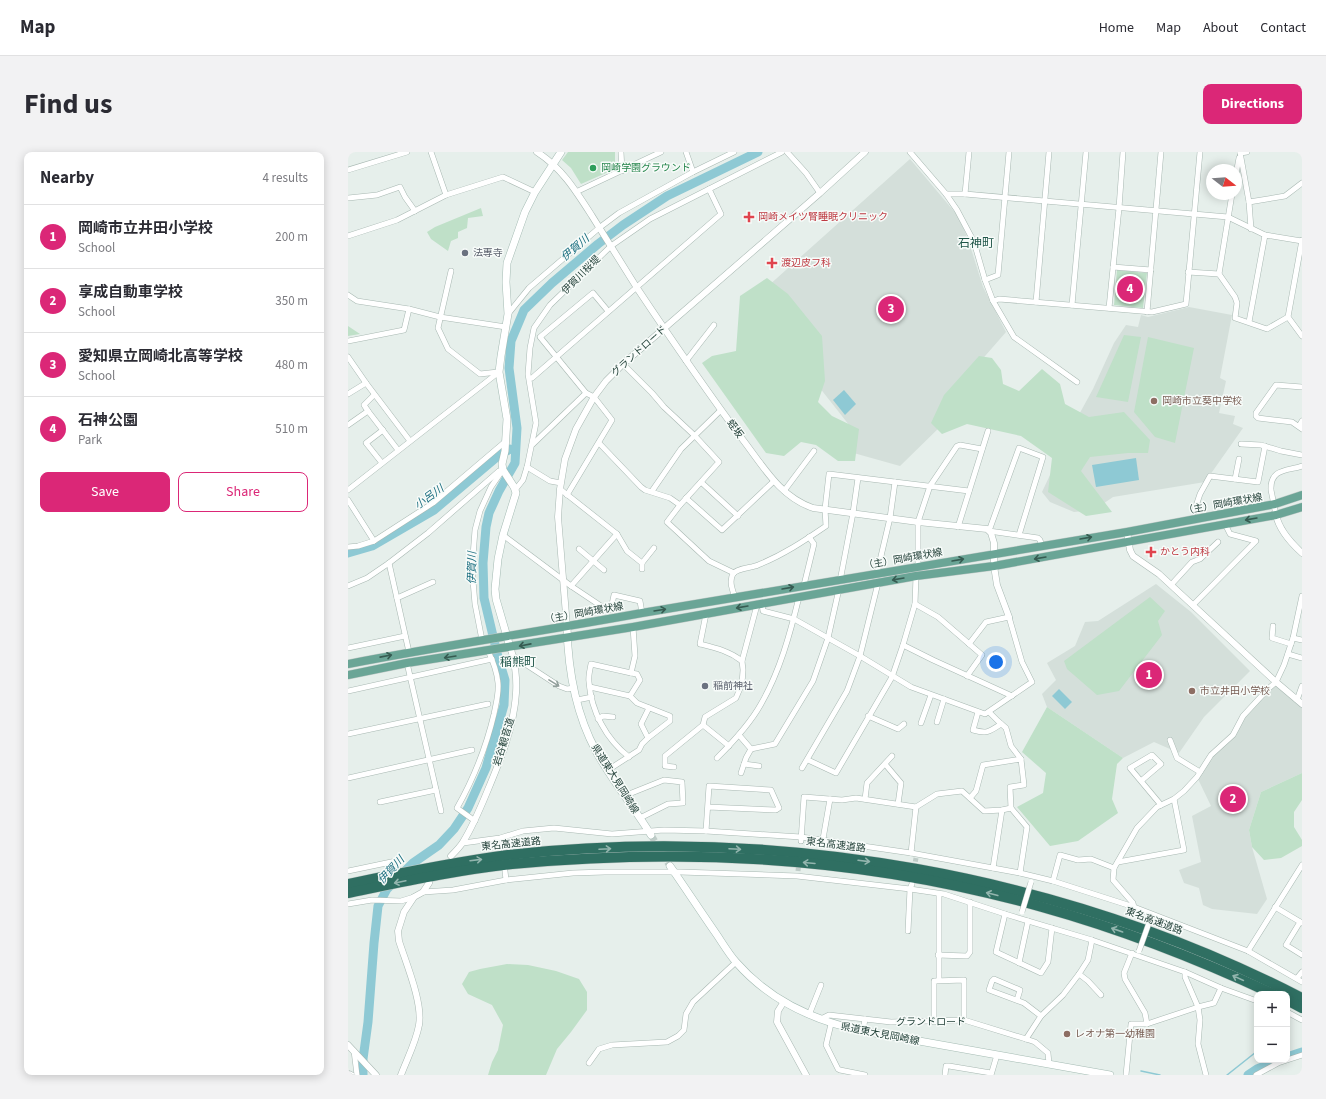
<!DOCTYPE html>
<html lang="en">
<head>
<meta charset="utf-8">
<style>
  :root { --surface:#fff; --page:#f2f2f3; --text:#2b2b33; --muted:#7c7c81; --line:#e1e1e2; --accent:#db2777 }
  body { margin:0; font-family:"Source Sans 3","Noto Sans JP",sans-serif; background:var(--page); color:var(--text) }
  .controls { position:absolute; right:12px; bottom:12px; display:grid; overflow:hidden; border-radius:8px; box-shadow:0 2px 10px #0003 }
  .controls button { width:36px; height:36px; display:grid; place-items:center; padding:0; border:0; border-bottom:1px solid var(--line); background:var(--surface); color:var(--text); font:20px sans-serif }
  .compass { position:absolute; left:858px; top:12px; width:36px; height:36px; border-radius:50%; background:var(--surface); box-shadow:0 2px 10px #0003; rotate:107deg }
  .you { position:absolute; left:648px; top:510px; width:14px; height:14px; margin:-10px; border:3px solid #fff; border-radius:50%; background:#1a73e8; box-shadow:0 0 0 6px #1a73e833 }
  .badge { display:grid; place-items:center; width:26px; height:26px; border-radius:50%; background:var(--accent); color:#fff; font-size:13px; font-weight:700 }
  .pin { position:absolute; translate:-50% -50%; border:2px solid #fff; box-shadow:0 1px 4px #0006 }
  .list { margin:0; padding:0; list-style:none }
  h2 { display:flex; justify-content:space-between; align-items:center; height:52px; margin:0; padding:0 16px; font-size:17px }
  h2 small { font-size:13px; font-weight:400; color:var(--muted) }
  .list li { display:grid; grid-template-columns:26px 1fr auto; gap:12px; align-items:center; box-sizing:border-box; height:64px; padding:0 16px; border-top:1px solid var(--line) }
  .list b { display:block; font-size:15px; white-space:nowrap }
  .list p { margin:0; font-size:13px; white-space:nowrap; color:var(--muted) }
  .list em { font-size:13px; font-style:normal; color:var(--muted) }
  .actions { display:flex; gap:8px; padding:12px 16px }
  .actions a { flex:1; padding:9px 0; border:1px solid var(--accent); border-radius:8px; text-align:center; font-size:14px; color:var(--accent) }
  .actions .main { background:var(--accent); color:#fff }
  .map { position:relative; flex:none; width:954px; height:923px; overflow:hidden; border-radius:8px }
  header { display:flex; align-items:center; gap:24px; box-sizing:border-box; height:56px; padding:0 20px; background:var(--surface); border-bottom:1px solid var(--line) }
  header strong { font-size:19px }
  nav { display:flex; gap:22px; margin-inline-start:auto; font-size:14px }
  .intro { display:flex; align-items:center; justify-content:space-between; box-sizing:border-box; height:96px; padding:0 24px }
  h1 { margin:0; font-size:28px }
  .button { padding:10px 18px; border-radius:8px; background:var(--accent); color:#fff; font-size:14px; font-weight:700 }
  main { display:flex; gap:24px; padding:0 24px }
  aside { flex:1; background:var(--surface); border-radius:8px; box-shadow:0 2px 10px #0003 }
  .map>svg:first-child { display:block }
</style>
</head>
<body>
<header>
<strong>Map</strong>
<nav><a>Home</a><a>Map</a><a>About</a><a>Contact</a></nav>
</header>
<div class="intro"><h1>Find us</h1><a class="button">Directions</a></div>
<main>
<aside>
<h2>Nearby<small>4 results</small></h2>
<ul class="list">
<li><span class="badge">1</span><div><b>岡崎市立井田小学校</b><p>School</p></div><em>200 m</em></li>
<li><span class="badge">2</span><div><b>享成自動車学校</b><p>School</p></div><em>350 m</em></li>
<li><span class="badge">3</span><div><b>愛知県立岡崎北高等学校</b><p>School</p></div><em>480 m</em></li>
<li><span class="badge">4</span><div><b>石神公園</b><p>Park</p></div><em>510 m</em></li>
</ul>
<div class="actions"><a class="main">Save</a><a>Share</a></div>
</aside>
<div class="map">
<svg width="954" height="923" viewBox="0 0 954 923">
  <rect width="100%" height="100%" fill="#e6efeb"/>
  <g fill="#d4dfda">
    <polygon points="562,7 610,64 620,87 635,135 658,180 617,227 598,269 552,314 502,300 505,278 464,226 419,135"/>
    <polygon points="841,155 884,163 872,226 878,229 871,261 887,264 885,272 895,276 857,330 765,345 746,358 726,360 702,350 694,340 728,268 745,237 766,191 778,173 790,175 793,163 800,165"/>
    <polygon points="808,432 843,460 902,519 856,565 831,601 806,590 775,606 699,555 694,542 708,528 699,511 727,494 737,470 750,469"/>
    <polygon points="926,531 954,555 954,621 913,640 901,678 904,695 919,747 909,762 864,757 855,753 851,736 836,731 831,718 853,710 844,664 863,654 850,627 864,604 887,584 896,565"/>
  </g>
  <g fill="#bfe0c8">
    <polygon points="220,0 267,0 267,17 233,32 223,16 214,8"/>
    <polygon points="133,56 135,64 120,66 119,76 110,80 110,86 103,89 100,99 83,87 79,80 87,75"/>
    <polygon points="769,118 799,121 795,156 766,153"/>
    <polygon points="419,126 440,142 474,184 477,229 470,250 484,264 511,277 507,309 490,309 468,293 453,290 436,304 418,301 354,211 364,204 388,199 392,144"/>
    <polygon points="0,174 12,182 0,184"/>
    <polygon points="776,183 793,185 780,250 748,245"/>
    <polygon points="800,185 846,196 827,291 807,285 786,260"/>
    <polygon points="631,204 644,206 653,218 655,232 671,239 694,217 712,232 717,252 741,265 776,260 802,288 800,301 780,301 742,305 733,319 764,360 738,364 700,340 704,306 673,284 619,272 594,282 583,271 596,243"/>
    <polygon points="802,445 817,459 810,469 814,483 771,539 749,543 719,517 716,509"/>
    <polygon points="699,555 775,606 769,612 764,647 770,661 730,689 702,694 669,655 695,641 698,621 674,600"/>
    <polygon points="954,621 954,648 946,660 946,675 954,688 954,694 933,706 916,708 904,695 901,678 913,640"/>
    <polygon points="159,812 180,813 208,819 231,827 239,840 239,858 223,880 209,897 198,923 140,923 144,910 150,898 155,873 144,853 120,842 114,832 121,820 132,817"/>
  </g>
  <g fill="#8ec9d4">
    <polygon points="496,238 508,252 497,263 485,248"/>
    <polygon points="788,306 791,328 748,335 744,313"/>
    <polygon points="711,537 724,550 717,557 704,544"/>
  </g>
  <g fill="none" stroke-linecap="round" stroke-linejoin="round">
    <g stroke="#8ec9d4" stroke-width="1.5">
      <polyline points="793,919 812,923"/>
      <polyline points="879,923 908,900 909,900"/>
    </g>
    <g stroke="#8ec9d4" stroke-width="9">
      <polyline points="0,401 24,394 86,358 150,304 162,297"/>
      <polyline points="939,905 954,900"/>
      <polyline points="15,923 15,907 20,870 26,791 30,754 39,737 65,711 91,693 106,677 120,656 138,616 156,553 157,528 150,505 136,446 135,411 138,375 141,361 151,339 167,311 169,276 161,216 163,189 176,158 204,131 250,92 275,73 319,44 410,0"/>
      <polyline points="900,923 909,917 932,908"/>
    </g>
    <g stroke="#bfccc8" stroke-width="5" stroke-dasharray="5 2.5" stroke-linecap="butt">
      <polyline points="153,692 155,705"/>
      <polyline points="566,717 568,706"/>
      <polyline points="450,719 451,710"/>
    </g>
    <polyline stroke="#bfccc8" stroke-width="7" stroke-dasharray="7 3.5" stroke-linecap="butt" points="303,683 322,714"/>
    <defs>
      <g id="minor">
        <polyline points="83,0 98,43"/>
        <polyline points="273,0 274,19"/>
        <polyline points="338,0 345,20"/>
        <polyline points="439,0 458,21 472,41"/>
        <polyline points="562,0 598,42 609,58 626,90 637,128 645,149 666,185 729,230"/>
        <polyline points="892,0 901,50 903,77"/>
        <polyline points="892,1 899,0"/>
        <polyline points="0,18 59,0"/>
        <polyline points="888,22 891,6"/>
        <polyline points="228,40 313,0"/>
        <polyline points="598,42 617,42 880,65 917,83 954,89"/>
        <polyline points="617,42 621,0"/>
        <polyline points="884,42 871,122 887,145 889,151 887,166 919,177 940,165"/>
        <polyline points="0,46 29,43 52,35 57,45 67,59"/>
        <polyline points="901,50 937,44 954,31"/>
        <polyline points="0,84 49,68 98,43 155,25 187,40"/>
        <polyline points="954,88 940,165 954,184"/>
        <polyline points="765,115 803,118"/>
        <polyline points="103,119 90,176 100,197 132,222 150,220"/>
        <polyline points="840,120 871,122"/>
        <polyline points="637,128 650,123 661,0"/>
        <polyline points="0,143 9,149 61,157 92,165 158,175"/>
        <polyline points="645,149 651,147 804,160 838,152 852,0"/>
        <polyline points="688,150 701,0"/>
        <polyline points="724,153 738,0"/>
        <polyline points="761,156 771,56 775,0"/>
        <polyline points="799,160 813,0"/>
        <polyline points="160,162 181,136 251,76 271,61 345,20 386,0"/>
        <polyline points="901,170 917,83"/>
        <polyline points="0,189 56,178 61,157"/>
        <polyline points="0,205 18,231 62,289"/>
        <polyline points="338,209 366,173"/>
        <polyline points="275,212 304,241 316,255 347,284 371,310 332,353 319,370 361,409 386,421"/>
        <polyline points="184,226 373,62 361,37"/>
        <polyline points="954,235 928,233 908,261 908,264 910,266 944,270 954,277"/>
        <polyline points="238,241 192,185 245,141 260,159"/>
        <polyline points="0,242 18,231"/>
        <polyline points="20,259 50,298"/>
        <polyline points="0,273 20,259 16,253 26,243"/>
        <polyline points="951,274 954,269"/>
        <polyline points="251,291 293,335 297,338 322,346 332,353"/>
        <polyline points="185,292 238,241 246,245 264,268 219,343"/>
        <polyline points="893,292 913,293 933,299 954,303"/>
        <polyline points="34,311 18,291 35,278"/>
        <polyline points="179,315 202,329 213,331"/>
        <polyline points="887,327 891,307"/>
        <polyline points="353,330 390,364"/>
        <polyline points="212,337 269,382 279,399 294,411 294,417"/>
        <polyline points="0,338 151,220"/>
        <polyline points="167,338 175,328 179,315 188,271 180,222 182,196 186,176 202,153 263,94 302,67 434,0"/>
        <polyline points="304,339 333,297 373,258"/>
        <polyline points="436,339 466,299"/>
        <polyline points="338,346 374,378 426,329"/>
        <polyline points="0,348 26,389"/>
        <polyline points="846,360 852,342 862,324 910,330 917,294"/>
        <path d="M 928,363 L 923,338 C 922,316 940,319 954,314"/>
        <polyline points="610,375 640,279"/>
        <polyline points="269,382 223,434 259,458 263,457 266,443 292,449 294,461"/>
        <polyline points="155,383 223,434"/>
        <polyline points="671,383 695,305 671,296 641,379 690,386 692,388 694,394"/>
        <polyline points="0,395 10,394 26,389 85,351 158,289"/>
        <polyline points="231,397 256,418"/>
        <polyline points="41,411 61,500"/>
        <polyline points="294,411 306,396"/>
        <polyline points="570,415 570,370 582,334 609,294 612,293 634,297"/>
        <polyline points="529,421 542,366 547,330"/>
        <polyline points="492,429 505,361 510,326"/>
        <polyline points="456,433 466,392 461,385"/>
        <polyline points="823,433 844,410 852,407 870,390"/>
        <polyline points="0,434 19,426 41,411 80,381 151,319 155,318"/>
        <polyline points="954,444 945,486 936,513 928,530 920,537 895,564 885,583 863,603 849,625 836,639 826,647 809,655 789,676 766,716 765,728 785,751 786,755 900,799 954,830"/>
        <polyline points="49,446 85,430"/>
        <path d="M 388,446 C 384,440 381,428 385,422 C 389,416 404,416 410,413 C 435,403 456,389 478,374 L 477,357 L 481,322 L 621,339"/>
        <polyline points="414,452 415,459 446,467 512,504 563,535 637,562 684,530 674,510 661,465 638,470 621,492"/>
        <polyline points="567,452 590,465 634,503 619,524"/>
        <polyline points="845,453 908,389 882,382 877,372"/>
        <path d="M 358,462 L 352,492 C 368,496 381,499 394,509"/>
        <polyline points="925,474 924,486 943,492"/>
        <polyline points="945,486 954,488"/>
        <polyline points="134,488 127,452 124,417 127,378 132,359 143,335 154,319"/>
        <polyline points="555,493 585,508 664,544"/>
        <polyline points="0,496 57,484"/>
        <polyline points="940,502 954,506"/>
        <polyline points="165,504 211,534 219,537 226,536"/>
        <polyline points="59,511 93,659"/>
        <polyline points="242,535 282,544"/>
        <polyline points="0,539 144,507"/>
        <polyline points="229,548 244,545"/>
        <polyline points="949,548 954,534"/>
        <path d="M 630,560 L 625,578 C 639,582 641,580 653,572"/>
        <polyline points="641,560 650,569 658,576 663,594 673,607"/>
        <polyline points="520,564 550,577 556,572"/>
        <polyline points="250,567 255,564 265,565"/>
        <polyline points="589,570 596,547"/>
        <polyline points="573,571 583,543"/>
        <polyline points="0,582 140,552"/>
        <polyline points="391,583 403,597 427,592 465,529 480,486 491,437"/>
        <polyline points="300,586 293,572 301,556"/>
        <polyline points="822,588 829,606 852,620"/>
        <path d="M 381,594 L 355,573 L 357,565 L 388,546 C 394,534 397,523 394,509 L 409,453"/>
        <path d="M 281,605 C 258,587 243,559 241,530 C 240,524 242,518 243,512 L 283,521"/>
        <path d="M 369,606 C 385,590 402,572 413,552 C 432,519 442,482 451,445"/>
        <polyline points="460,608 488,621 544,525 555,493 567,452 568,424"/>
        <polyline points="396,612 411,614"/>
        <polyline points="537,612 553,631 550,652"/>
        <polyline points="326,615 317,614 317,604 355,573"/>
        <polyline points="454,616 499,539 512,504 530,431"/>
        <polyline points="260,618 291,598 294,592 300,586 322,569 322,564 289,551 282,544 292,528 289,522 283,521 287,504 285,475"/>
        <polyline points="393,621 398,606 403,597"/>
        <polyline points="0,626 124,598"/>
        <polyline points="793,629 813,612 804,603 782,616 813,653"/>
        <polyline points="276,644 316,628 334,630 335,651 320,652 292,666"/>
        <polyline points="622,646 628,639 635,613 673,607 676,633 662,635 663,656"/>
        <polyline points="517,647 519,631 544,604"/>
        <polyline points="32,650 88,638"/>
        <path d="M 127,669 L 109,656 C 126,626 138,596 146,562 C 148,552 151,542 150,531 C 149,520 145,509 140,499"/>
        <polyline points="358,679 361,634 423,638 431,656 428,658 360,655"/>
        <polyline points="475,687 482,647"/>
        <polyline points="453,689 456,645 494,648 508,646 568,655 589,642 614,639 636,659 654,658 663,656 679,675 672,721"/>
        <polyline points="115,691 152,686 175,679 206,676 264,682 316,678 358,679 453,685 563,701 672,721 705,729 786,755"/>
        <polyline points="563,701 568,655"/>
        <polyline points="770,710 836,698 826,647"/>
        <polyline points="645,716 654,658"/>
        <polyline points="0,719 48,709"/>
        <polyline points="157,719 158,728"/>
        <polyline points="705,729 712,703 730,708 743,707 766,716"/>
        <polyline points="75,740 105,738 158,728 225,721 257,720 332,720 449,724 562,737 596,742 657,762 744,788 837,820 873,836 909,849"/>
        <polyline points="591,742 591,828"/>
        <polyline points="0,752 24,748 53,749 66,745"/>
        <polyline points="927,755 954,771"/>
        <polyline points="657,762 648,800 693,821 700,810 704,776"/>
        <polyline points="952,770 938,793 954,803"/>
        <polyline points="560,779 562,737 564,732"/>
        <polyline points="900,799 954,713"/>
        <polyline points="784,801 776,821 777,827 797,861 799,872"/>
        <polyline points="590,803 619,804 622,800 622,750"/>
        <polyline points="671,811 680,769"/>
        <polyline points="837,820 837,825 850,855 852,868 850,892 858,923"/>
        <polyline points="731,822 740,829 753,843"/>
        <polyline points="949,826 954,820"/>
        <polyline points="669,848 672,838 646,827 644,829 641,838 676,851 693,864"/>
        <polyline points="939,860 954,868"/>
        <polyline points="461,863 473,833"/>
        <polyline points="473,867 481,863 543,870 616,868 678,887 687,890 700,901 701,912"/>
        <polyline points="586,870 586,829 616,828 616,868"/>
        <polyline points="483,872 478,893 490,917 492,918 517,923"/>
        <polyline points="515,879 517,867"/>
        <polyline points="678,887 693,864 715,843 731,822 740,808 744,788"/>
        <polyline points="6,899 9,923"/>
        <polyline points="241,911 251,897 264,893 319,890 330,884 336,878 338,862 345,850 388,810"/>
        <polyline points="0,921 4,923"/>
        <polyline points="597,923 598,914 601,914 643,921"/>
        <polyline points="643,923 649,903"/>
        <polyline points="778,923 783,872 799,872 850,855 866,851 873,836"/>
        <polyline points="908,923 930,911 954,903"/>
      </g>
      <g id="tertiary">
        <path d="M 189,0 C 214,16 228,39 244,64 C 259,88 274,112 289,136 C 323,187 358,238 395,288 C 415,314 432,345 465,356 L 570,370 L 639,377 L 643,381 L 646,391 L 646,414 L 649,433 L 661,465"/>
        <path d="M 928,363 C 931,377 943,391 954,401"/>
        <polyline points="779,380 782,398 785,404 811,422 928,530 954,552"/>
        <polyline points="219,475 210,365 212,337 217,307 228,277 246,245 258,229 275,212 472,41 517,0"/>
        <path d="M 103,704 C 107,700 112,695 115,690 C 125,674 132,657 139,640 C 152,609 166,575 168,541 C 169,527 167,508 162,495"/>
        <polyline points="435,851 430,859 429,870 458,923"/>
        <polyline points="0,893 28,923"/>
        <path d="M 53,923 C 59,907 68,890 71,873 C 75,851 58,811 51,789 L 50,779 L 56,760 L 66,745 L 75,740 L 81,731"/>
      </g>
      <g id="secondary">
        <path d="M 219,475 C 220,516 228,562 248,599 C 264,629 286,655 303,683"/>
        <polyline points="162,495 148,447 147,437 150,407 155,383 168,341 166,335 155,318 154,312 157,299 159,267 151,220 153,204 160,162 158,130 159,111 177,60 187,40 213,0"/>
        <path d="M 322,714 C 338,737 353,760 369,783 C 375,792 381,802 388,810 C 421,848 466,869 515,879 L 762,923"/>
      </g>
      <g id="primary">
        <path d="M 0,512 C 98,493 196,479 294,461 L 779,380 L 927,352 L 954,343"/>
        <polyline points="0,523 59,511 285,475 568,424 646,414 928,363 954,355"/>
      </g>
      <g id="motorway">
        <path d="M 0,732 C 53,721 106,710 160,703 C 429,673 713,722 954,846"/>
        <path d="M 0,741 C 54,730 109,718 164,712 C 341,695 522,706 694,755 C 773,777 850,807 925,842"/>
        <polyline points="939,848 954,856"/>
      </g>
    </defs>
    <use href="#minor" stroke="#a8b8b2" stroke-width="6"/>
    <use href="#tertiary" stroke="#a8b8b2" stroke-width="7"/>
    <use href="#secondary" stroke="#a4bbb3" stroke-width="8"/>
    <use href="#primary" stroke="#c2cac8" stroke-width="9"/>
    <use href="#motorway" stroke="#c2cac8" stroke-width="11"/>
    <use href="#minor" stroke="#fff" stroke-width="5"/>
    <use href="#tertiary" stroke="#fff" stroke-width="6"/>
    <use href="#secondary" stroke="#fff" stroke-width="7"/>
    <use href="#primary" stroke="#6aa596" stroke-width="8"/>
    <use href="#motorway" stroke="#2f6f62" stroke-width="10"/>
    <defs>
      <g id="minor-bridge">
        <polyline points="674,760 683,730"/>
        <polyline points="791,799 802,768"/>
      </g>
    </defs>
    <use href="#minor-bridge" stroke="#a8b8b2" stroke-width="6" stroke-linecap="butt"/>
    <use href="#minor-bridge" stroke="#fff" stroke-width="5"/>
  </g>
  <defs><path id="oneway-shaft" d="M-6 0H5M1.5-3L5.5 0L1.5 3" fill="none" stroke-width="1.6" stroke-linecap="round" stroke-linejoin="round"/></defs>
  <g stroke="#365b51">
    <use href="#oneway-shaft" transform="translate(903 367) rotate(170)"/>
    <use href="#oneway-shaft" transform="translate(738 386) rotate(-10)"/>
    <use href="#oneway-shaft" transform="translate(692 406) rotate(170)"/>
    <use href="#oneway-shaft" transform="translate(610 408) rotate(-10)"/>
    <use href="#oneway-shaft" transform="translate(550 427) rotate(170)"/>
    <use href="#oneway-shaft" transform="translate(440 436) rotate(-10)"/>
    <use href="#oneway-shaft" transform="translate(394 455) rotate(170)"/>
    <use href="#oneway-shaft" transform="translate(312 458) rotate(-9)"/>
    <use href="#oneway-shaft" transform="translate(177 493) rotate(169)"/>
    <use href="#oneway-shaft" transform="translate(38 504) rotate(-11)"/>
    <use href="#oneway-shaft" transform="translate(102 505) rotate(171)"/>
  </g>
  <use stroke="#92a09c" href="#oneway-shaft" transform="translate(206 531) rotate(32)"/>
  <g stroke="#93b5ae">
    <use href="#oneway-shaft" transform="translate(257 697) rotate(-3)"/>
    <use href="#oneway-shaft" transform="translate(387 697) rotate(3)"/>
    <use href="#oneway-shaft" transform="translate(128 708) rotate(-7)"/>
    <use href="#oneway-shaft" transform="translate(516 709) rotate(7)"/>
    <use href="#oneway-shaft" transform="translate(461 711) rotate(-175)"/>
    <use href="#oneway-shaft" transform="translate(52 730) rotate(168)"/>
    <use href="#oneway-shaft" transform="translate(644 742) rotate(-166)"/>
    <use href="#oneway-shaft" transform="translate(769 778) rotate(-161)"/>
    <use href="#oneway-shaft" transform="translate(890 826) rotate(-155)"/>
  </g>
  <circle fill="#2e9e5b" stroke="#f7fbf9" stroke-width="1.5" cx="245" cy="16" r="4"/>
  <g fill="#e0444e" stroke="#f7fbf9" stroke-width="1.5">
    <path d="M399 59h4v4h4v4h-4v4h-4v-4h-4v-4h4z"/>
    <path d="M422 105h4v4h4v4h-4v4h-4v-4h-4v-4h4z"/>
    <path d="M801 394h4v4h4v4h-4v4h-4v-4h-4v-4h4z"/>
  </g>
  <g fill="#6b7280" stroke="#f7fbf9" stroke-width="1.5">
    <circle cx="117" cy="101" r="4"/>
    <circle cx="357" cy="534" r="4"/>
  </g>
  <g fill="#8d6e63" stroke="#f7fbf9" stroke-width="1.5">
    <circle cx="806" cy="249" r="4"/>
    <circle cx="844" cy="539" r="4"/>
    <circle cx="719" cy="882" r="4"/>
  </g>
  <g text-anchor="middle" dominant-baseline="central" stroke-width="3" stroke-linejoin="round" paint-order="stroke">
    <g font-size="10" fill="#27864d" stroke="#f7fbf9" text-anchor="start">
      <text x="253" y="16">岡崎学園グラウンド</text>
    </g>
    <g font-size="10" fill="#be3a42" stroke="#f7fbf9" text-anchor="start">
      <text x="410" y="65">岡崎メイツ腎睡眠クリニック</text>
      <text x="433" y="111">渡辺皮フ科</text>
      <text x="812" y="400">かとう内科</text>
    </g>
    <g font-size="10" fill="#5b616d" stroke="#f7fbf9" text-anchor="start">
      <text x="125" y="101">法専寺</text>
      <text x="365" y="534">稲前神社</text>
    </g>
    <g font-size="10" fill="#24423a" stroke="#f7fbf9">
      <text transform="translate(233 123) rotate(-45)">伊賀川桜堤</text>
      <text transform="translate(291 199) rotate(-42)">グランドロード</text>
      <text transform="translate(387 277) rotate(53)">蛭坂</text>
      <text transform="translate(875 352) rotate(-10)">（主）岡崎環状線</text>
      <text transform="translate(555 407) rotate(-10)">（主）岡崎環状線</text>
      <text transform="translate(236 461) rotate(-10)">（主）岡崎環状線</text>
      <text transform="translate(156 590) rotate(-73)">岩谷観音道</text>
      <text transform="translate(267 627) rotate(58)">県道東大見岡崎線</text>
      <text transform="translate(163 692) rotate(-6)">東名高速道路</text>
      <text transform="translate(488 693) rotate(7)">東名高速道路</text>
      <text transform="translate(806 769) rotate(20)">東名高速道路</text>
      <text x="583" y="870">グランドロード</text>
      <text transform="translate(532 882) rotate(11)">県道東大見岡崎線</text>
    </g>
    <g font-size="10" fill="#785e54" stroke="#f7fbf9" text-anchor="start">
      <text x="814" y="249">岡崎市立葵中学校</text>
      <text x="852" y="539">市立井田小学校</text>
      <text x="727" y="882">レオナ第一幼稚園</text>
    </g>
    <g font-size="11" font-style="italic" fill="#1c6f80" stroke="#f7fbf9">
      <text transform="translate(227 96) rotate(-41)">伊賀川</text>
      <text transform="translate(81 345) rotate(-36)">小呂川</text>
      <text transform="translate(124 416) rotate(-89)">伊賀川</text>
      <text transform="translate(43 718) rotate(-47)">伊賀川</text>
    </g>
    <g font-size="12" fill="#1f5548" stroke="#f7fbf9">
      <text x="628" y="91">石神町</text>
      <text x="170" y="510">稲熊町</text>
    </g>
  </g>
</svg>
<div class="controls">
<button>+</button>
<button>−</button>
</div>
<svg class="compass" viewBox="-18 -18 36 36"><path d="M0-13l5 13h-10z" fill="#e53935"/><path d="M0 13l5-13h-10z" fill="#7c7c81"/></svg>
<div class="you"></div>
<div class="pin badge" style="left:801px;top:523px">1</div>
<div class="pin badge" style="left:885px;top:647px">2</div>
<div class="pin badge" style="left:543px;top:157px">3</div>
<div class="pin badge" style="left:782px;top:137px">4</div>
</div>
</main>
</body>
</html>
